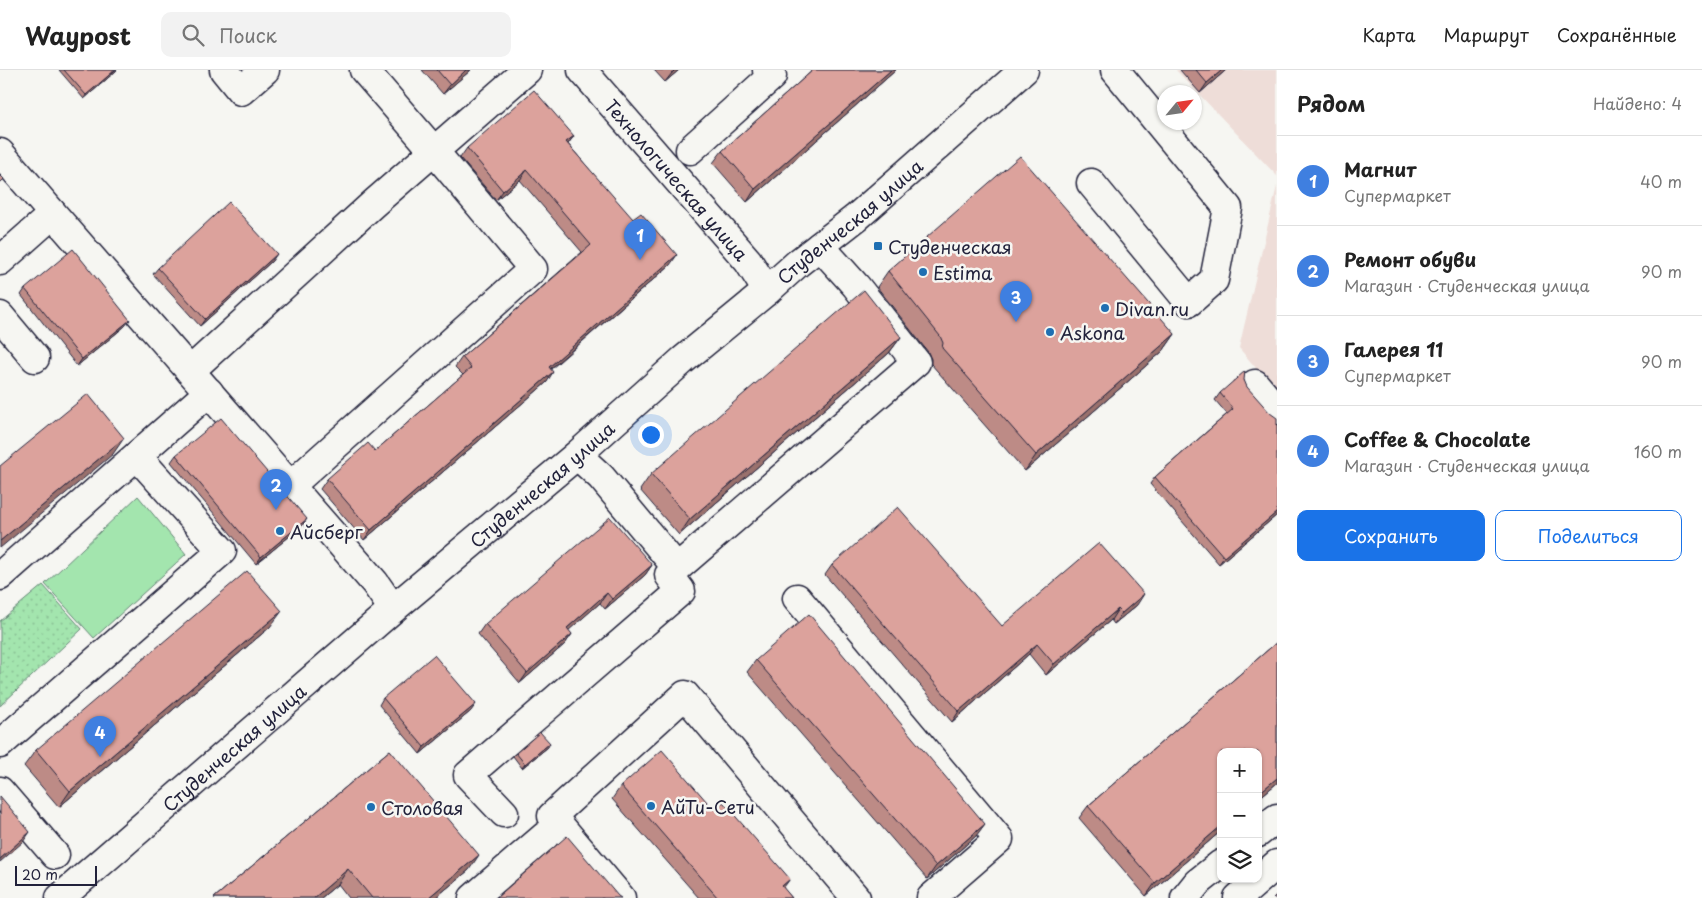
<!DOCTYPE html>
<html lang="ru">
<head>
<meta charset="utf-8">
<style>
  :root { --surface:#fff; --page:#f2f2f2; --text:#222; --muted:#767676; --line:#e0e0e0; --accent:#1a73e8 }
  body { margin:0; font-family:"Playpen Sans",sans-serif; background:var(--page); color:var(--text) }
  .controls { position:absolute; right:15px; bottom:15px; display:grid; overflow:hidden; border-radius:10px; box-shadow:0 1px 4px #0004 }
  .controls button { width:45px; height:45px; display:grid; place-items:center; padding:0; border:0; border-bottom:1px solid var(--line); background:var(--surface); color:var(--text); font:25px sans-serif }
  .compass { position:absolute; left:1157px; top:15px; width:45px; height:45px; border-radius:50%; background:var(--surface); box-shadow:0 1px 4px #0004; rotate:61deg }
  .scale { position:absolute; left:15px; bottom:12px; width:82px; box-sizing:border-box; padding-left:5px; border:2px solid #22223b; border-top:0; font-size:14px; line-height:18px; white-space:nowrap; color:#22223b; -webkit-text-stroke:4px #f6f6f2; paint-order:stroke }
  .you { position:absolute; left:650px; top:364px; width:18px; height:18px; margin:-12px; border:4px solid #fff; border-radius:50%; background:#1a73e8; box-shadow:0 0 0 8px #1a73e833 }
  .badge { display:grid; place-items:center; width:32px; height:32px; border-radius:50%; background:var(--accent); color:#fff; font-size:16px; font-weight:700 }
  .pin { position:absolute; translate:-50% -41px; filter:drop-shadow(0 1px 2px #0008) }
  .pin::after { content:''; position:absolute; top:26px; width:18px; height:15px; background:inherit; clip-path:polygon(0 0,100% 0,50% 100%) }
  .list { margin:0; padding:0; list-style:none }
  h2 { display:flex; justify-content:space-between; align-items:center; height:65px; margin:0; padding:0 20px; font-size:21px }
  h2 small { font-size:16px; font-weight:400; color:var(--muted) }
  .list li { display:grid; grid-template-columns:32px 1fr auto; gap:15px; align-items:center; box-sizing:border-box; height:90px; padding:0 20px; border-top:1px solid var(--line) }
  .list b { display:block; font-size:19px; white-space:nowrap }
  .list p { margin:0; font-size:16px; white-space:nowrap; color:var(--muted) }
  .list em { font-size:16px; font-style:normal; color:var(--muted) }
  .actions { display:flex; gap:10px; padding:15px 20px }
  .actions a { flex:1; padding:11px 0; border:1px solid var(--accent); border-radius:10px; text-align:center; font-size:18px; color:var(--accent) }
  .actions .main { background:var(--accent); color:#fff }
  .icon { flex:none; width:28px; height:28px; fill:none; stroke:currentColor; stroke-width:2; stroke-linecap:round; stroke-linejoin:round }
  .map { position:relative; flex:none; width:1277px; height:828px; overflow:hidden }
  header { display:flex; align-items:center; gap:30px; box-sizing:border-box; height:70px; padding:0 25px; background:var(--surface); border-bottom:1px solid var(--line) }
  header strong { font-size:24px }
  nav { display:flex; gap:28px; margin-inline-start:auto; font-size:18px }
  .search { width:350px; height:45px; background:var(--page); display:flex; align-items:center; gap:12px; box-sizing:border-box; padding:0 18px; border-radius:10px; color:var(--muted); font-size:19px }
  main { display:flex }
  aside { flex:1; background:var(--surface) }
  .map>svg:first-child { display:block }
</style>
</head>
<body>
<header>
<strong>Waypost</strong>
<div class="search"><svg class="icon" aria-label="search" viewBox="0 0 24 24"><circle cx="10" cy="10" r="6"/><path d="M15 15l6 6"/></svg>Поиск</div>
<nav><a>Карта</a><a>Маршрут</a><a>Сохранённые</a></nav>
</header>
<main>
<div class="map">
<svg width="1277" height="828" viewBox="0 0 1277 828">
  <defs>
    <pattern id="grass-dots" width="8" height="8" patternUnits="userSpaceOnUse" patternTransform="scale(1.25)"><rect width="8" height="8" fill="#a3e5ae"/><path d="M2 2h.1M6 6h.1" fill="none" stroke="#8cc497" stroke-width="1.8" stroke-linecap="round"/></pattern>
  </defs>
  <rect width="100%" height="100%" fill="#f6f6f2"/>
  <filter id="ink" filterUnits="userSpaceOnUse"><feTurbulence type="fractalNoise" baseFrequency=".02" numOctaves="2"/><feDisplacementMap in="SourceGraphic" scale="10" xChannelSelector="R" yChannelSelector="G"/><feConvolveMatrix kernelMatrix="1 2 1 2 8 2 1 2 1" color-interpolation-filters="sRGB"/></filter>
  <g filter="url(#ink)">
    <g fill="#eeddd8">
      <polygon points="1176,0 1277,0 1277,106"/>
      <polygon points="1277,116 1277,323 1239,278"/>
    </g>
    <polygon fill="url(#grass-dots)" stroke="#628474" points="43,515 82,559 0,636 0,551"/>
    <polygon fill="#a3e5ae" stroke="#628474" points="138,426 186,484 94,568 45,514"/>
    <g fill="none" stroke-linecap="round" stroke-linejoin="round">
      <defs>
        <g id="minor">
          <polyline points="224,0 241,21 265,0"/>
          <path id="s1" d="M 582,0 L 748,191 L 767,221"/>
          <polyline points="690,80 772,6 767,0"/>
          <polyline points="0,83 375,513 393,539"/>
          <polyline points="1091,113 1189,232 1214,210 1228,138 1115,0"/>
          <polyline points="0,191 53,144"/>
          <polyline points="0,246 35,288"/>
          <polyline points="190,301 373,134 434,81 364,0"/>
          <polyline points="1255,314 1277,340"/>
          <polyline points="577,385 601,407 677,498 916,292 856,216 820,176"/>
          <polyline points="290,416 533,199 434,81 527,0"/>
          <polyline points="0,506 209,322"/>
          <polyline points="797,528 999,769 931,828"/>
          <polyline points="0,674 222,481 137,386"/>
          <polyline points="0,721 55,785"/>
          <polyline points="504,743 468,705 681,521 669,505 677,498"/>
          <polyline points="1258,763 1277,748"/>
          <path id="s2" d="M 60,828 L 393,539 L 577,385 L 683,290 L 767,221 L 798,193 L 857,147 L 1024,0"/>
          <polyline points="473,828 545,766"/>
          <polyline points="621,828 552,746 685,625 856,828"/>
          <polyline points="1185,828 1197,813 1221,794"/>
          <polyline points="1238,828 1277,794"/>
        </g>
      </defs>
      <use href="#minor" stroke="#22223b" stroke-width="31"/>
      <use href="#minor" stroke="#f6f6f2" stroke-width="28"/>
    </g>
    <g fill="#bd8b86" stroke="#22223b">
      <polygon points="59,0 117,0 84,29"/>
      <polygon points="422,0 471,0 443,24"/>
      <polygon points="654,0 679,0 665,12"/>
      <polygon points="813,0 896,0 747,132 713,93 722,81"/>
      <polygon points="1180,0 1226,0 1200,23"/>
      <polygon points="574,66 568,74 670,195 551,299 547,312 364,470 320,419 327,409 375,381 463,305 455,297 462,287 582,182 520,110 496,130 460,88 467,78"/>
      <polygon points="272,191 200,256 153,204 158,198"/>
      <polygon points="888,201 1175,264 1163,281 1025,401 931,294 931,289 928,282 877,217"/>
      <polygon points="25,219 125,256 77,296 21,225"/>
      <polygon points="901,267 889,283 679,465 640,420 651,404"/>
      <polygon points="1244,310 1277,445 1219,494 1150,414 1155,407 1227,344 1215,330 1220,323"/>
      <polygon points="176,385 302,456 256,494 171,392"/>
      <polygon points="652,495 645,505 605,539 600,533 568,560 572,564 565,574 520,613 478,564 485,554"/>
      <polygon points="832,495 1002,556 1137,535 1114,554 1111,550 1046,605 1029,584 952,652 825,505"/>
      <polygon points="270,557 59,737 24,696 36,680"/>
      <polygon points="1277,572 1277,713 1258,729 1258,682 1221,761 1146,826 1079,748 1088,736"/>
      <polygon points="756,590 976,766 927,809 747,602"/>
      <polygon points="383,628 471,641 420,684 379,635"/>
      <polygon points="548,677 522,698 513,686 516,683"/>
      <polygon points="390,680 469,800 435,828 349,828 338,814 321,828 214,828"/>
      <polygon points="621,716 783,818 792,828 699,828 612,729"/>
    </g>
    <g fill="#9a716d" stroke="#22223b">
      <polygon points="115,0 117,0 84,29 86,25"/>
      <polygon points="466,0 471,0 443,24 450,15"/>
      <polygon points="675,0 679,0 665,12 672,3"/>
      <polygon points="891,0 896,0 747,132 755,119"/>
      <polygon points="1222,0 1226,0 1200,23 1207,13"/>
      <polygon points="574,66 567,75 566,72"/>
      <polygon points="527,100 520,110 496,130 503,121"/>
      <polygon points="277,184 272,191 200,256 205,249"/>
      <polygon points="677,185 670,195 542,306 549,297"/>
      <polygon points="130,250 125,256 77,296 82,289"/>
      <polygon points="1175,264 1163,281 1025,401 1036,385"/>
      <polygon points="901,267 889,283 679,465 690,449"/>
      <polygon points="553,302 547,312 364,470 371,460"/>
      <polygon points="124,368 113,384 0,478 0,471"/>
      <polygon points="1277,442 1277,445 1219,494 1224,487"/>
      <polygon points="307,449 302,456 256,494 261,487"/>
      <polygon points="652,495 645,505 605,539 612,529"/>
      <polygon points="607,523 600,533 560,568 567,558"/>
      <polygon points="1144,524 1137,535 1114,554 1122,543"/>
      <polygon points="1118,539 1111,550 1046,605 1054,594"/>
      <polygon points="282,541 270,557 59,737 70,721"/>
      <polygon points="572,564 565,574 520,613 527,603"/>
      <polygon points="1037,574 1029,584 952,652 959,641"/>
      <polygon points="476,634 471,641 420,684 424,677"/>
      <polygon points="550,673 548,677 522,698 525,694"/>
      <polygon points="1277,708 1277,713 1258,729 1258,724"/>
      <polygon points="985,754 976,766 927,809 936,796"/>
      <polygon points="1221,756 1221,761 1146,826 1155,813"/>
      <polygon points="30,762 23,772 0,792 0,789"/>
      <polygon points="479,785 469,800 435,828 428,828"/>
      <polygon points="348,799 338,814 321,828 314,828"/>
      <polygon points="790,809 781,821 782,816"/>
    </g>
    <g fill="#dca29c" stroke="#22223b">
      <polygon points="64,0 115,0 86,25"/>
      <polygon points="437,0 466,0 450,15"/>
      <polygon points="813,0 891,0 755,119 722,81"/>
      <polygon points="1196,0 1222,0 1207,13"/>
      <polygon points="534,20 574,66 566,72 633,149 641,143 677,185 549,297 553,302 371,460 327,409 368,373 375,381 471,298 462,287 591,175 527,100 503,121 467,78"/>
      <polygon points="1020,86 1175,264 1036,385 942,278 943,273 940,266 888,201"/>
      <polygon points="0,105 4,109 0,113"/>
      <polygon points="229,132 277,184 205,249 158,198"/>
      <polygon points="73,179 130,250 82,289 25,219"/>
      <polygon points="864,220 901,267 690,449 651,404"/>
      <polygon points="1245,301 1244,310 1247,317 1270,343 1277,348 1277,442 1224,487 1155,407 1233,339 1220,323"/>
      <polygon points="88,324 124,368 0,471 0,396"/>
      <polygon points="221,348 307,449 261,487 176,385"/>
      <polygon points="898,437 1002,556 1099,473 1144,524 1122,543 1118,539 1054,594 1037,574 959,641 832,495"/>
      <polygon points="610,447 652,495 612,529 607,523 567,558 572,564 527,603 485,554"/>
      <polygon points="247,501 282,541 70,721 36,680"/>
      <polygon points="809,544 985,754 936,796 756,590"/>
      <polygon points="1277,572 1277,708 1258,724 1258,682 1221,682 1221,756 1155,813 1088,736"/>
      <polygon points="434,585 476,634 424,677 383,628"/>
      <polygon points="540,662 550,673 525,694 516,683"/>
      <polygon points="390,680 479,785 428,828 372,828 348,799 314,828 214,828"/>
      <polygon points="662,680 714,740 723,732 790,809 782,816 792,828 718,828 621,716"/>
      <polygon points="0,726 30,762 0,789"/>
      <polygon points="567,766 618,826 621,828 496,828"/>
      <polygon points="1277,824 1277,828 1273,828"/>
    </g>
  </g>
  <g fill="#1f6fb2" stroke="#f6f6f2" stroke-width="2">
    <rect x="873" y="171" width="10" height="10" rx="2.5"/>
    <circle cx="923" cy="202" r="5"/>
    <circle cx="1105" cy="238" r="5"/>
    <circle cx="1050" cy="262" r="5"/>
    <circle cx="280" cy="461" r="5"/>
    <circle cx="651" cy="736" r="5"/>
    <circle cx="371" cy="737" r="5"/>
  </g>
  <g text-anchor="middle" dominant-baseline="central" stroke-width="5" stroke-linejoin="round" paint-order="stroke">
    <g font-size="18" fill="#22223b" stroke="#f6f6f2">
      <text stroke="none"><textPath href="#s1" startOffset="145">Технологическая улица</textPath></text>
      <text stroke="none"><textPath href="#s2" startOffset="1040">Студенческая улица</textPath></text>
      <text stroke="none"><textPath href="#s2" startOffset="635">Студенческая улица</textPath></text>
      <text stroke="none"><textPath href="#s2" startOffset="230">Студенческая улица</textPath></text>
    </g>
    <g font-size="18" fill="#22223b" stroke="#f6f6f2" text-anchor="start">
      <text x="888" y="176">Студенческая</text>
      <text x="933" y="202">Estima</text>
      <text x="1115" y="238">Divan.ru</text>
      <text x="1060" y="262">Askona</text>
      <text x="290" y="461">Айсберг</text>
      <text x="661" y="736">АйТи-Сети</text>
      <text x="381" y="737">Столовая</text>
    </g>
  </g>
</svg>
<div class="controls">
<button>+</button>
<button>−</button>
<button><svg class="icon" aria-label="layers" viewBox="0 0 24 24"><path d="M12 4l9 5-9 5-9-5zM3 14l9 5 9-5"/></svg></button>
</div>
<svg class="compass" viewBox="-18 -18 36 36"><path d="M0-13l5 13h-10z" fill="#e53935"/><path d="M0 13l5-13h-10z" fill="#767676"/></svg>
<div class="scale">20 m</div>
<div class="you"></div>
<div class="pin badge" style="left:640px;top:190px;background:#3f7fe0">1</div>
<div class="pin badge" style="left:276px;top:440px;background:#3f7fe0">2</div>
<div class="pin badge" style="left:1016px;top:252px;background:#3f7fe0">3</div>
<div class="pin badge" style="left:100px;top:687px;background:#3f7fe0">4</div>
</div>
<aside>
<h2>Рядом<small>Найдено: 4</small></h2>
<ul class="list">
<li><span class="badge" style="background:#3f7fe0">1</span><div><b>Магнит</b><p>Супермаркет</p></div><em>40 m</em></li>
<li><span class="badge" style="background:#3f7fe0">2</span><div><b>Ремонт обуви</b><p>Магазин · Студенческая улица</p></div><em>90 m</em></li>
<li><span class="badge" style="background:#3f7fe0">3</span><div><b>Галерея 11</b><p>Супермаркет</p></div><em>90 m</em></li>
<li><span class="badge" style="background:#3f7fe0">4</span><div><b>Coffee &amp; Chocolate</b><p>Магазин · Студенческая улица</p></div><em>160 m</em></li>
</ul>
<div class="actions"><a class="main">Сохранить</a><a>Поделиться</a></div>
</aside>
</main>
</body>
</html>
